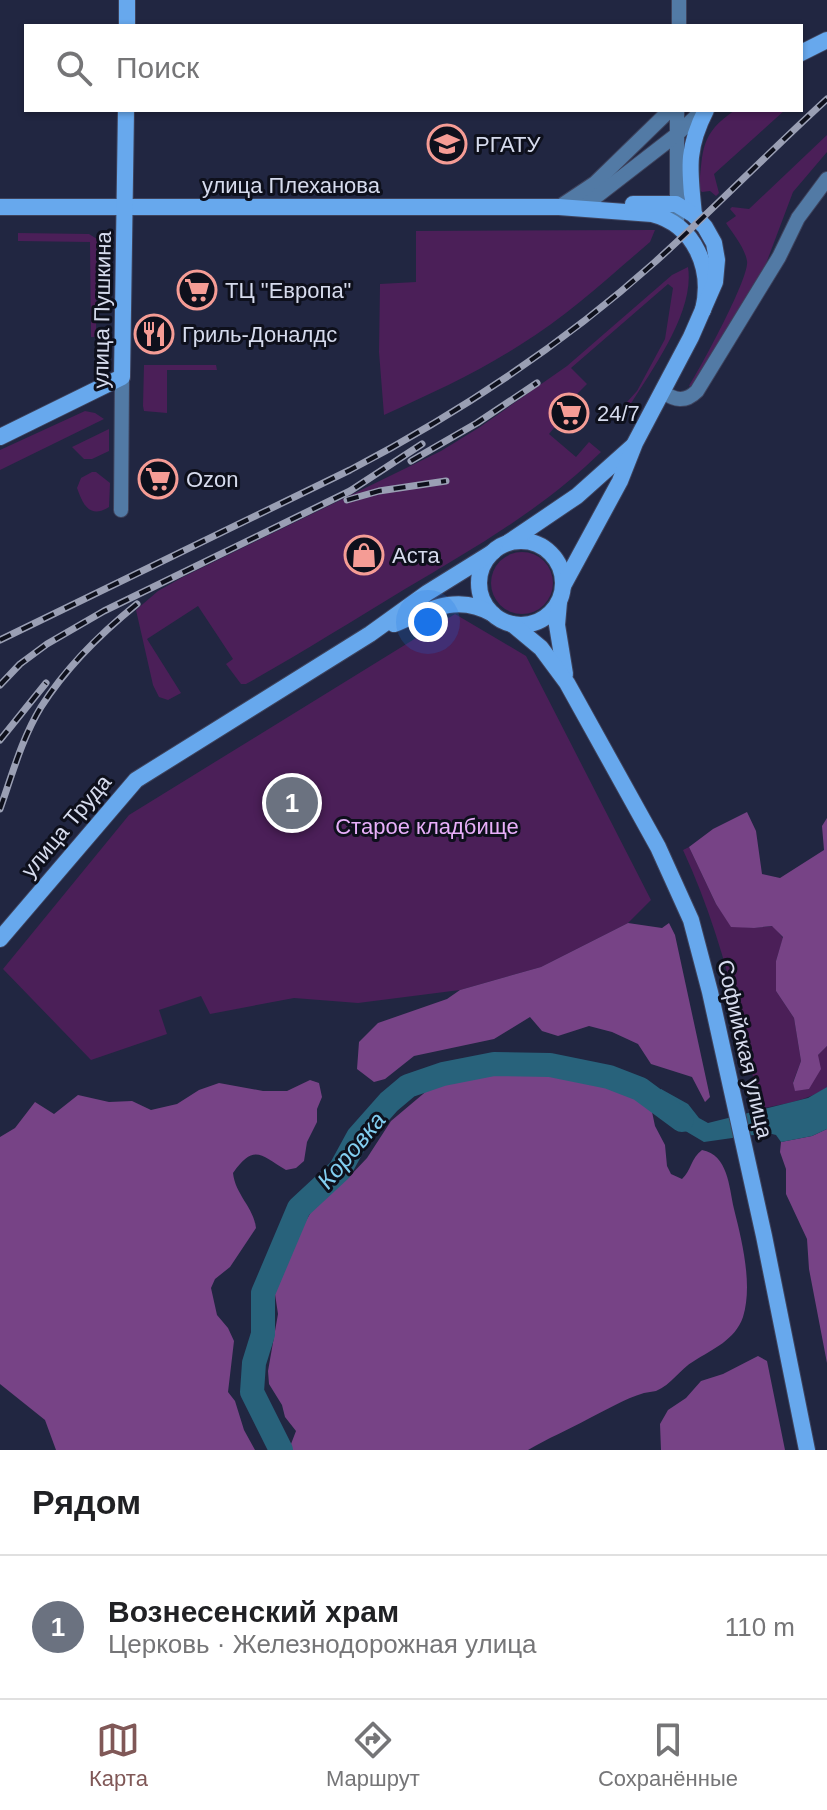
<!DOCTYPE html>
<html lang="ru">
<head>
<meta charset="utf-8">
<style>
  :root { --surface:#fff; --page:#f6f6f6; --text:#202124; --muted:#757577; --line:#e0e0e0; --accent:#805857 }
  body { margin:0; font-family:Helvetica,sans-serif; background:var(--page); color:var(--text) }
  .you { position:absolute; left:428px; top:622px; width:28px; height:28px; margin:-20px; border:6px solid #fff; border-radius:50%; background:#1a73e8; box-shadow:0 0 0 12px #1a73e833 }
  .badge { display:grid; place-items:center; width:52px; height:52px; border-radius:50%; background:var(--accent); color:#fff; font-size:26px; font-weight:700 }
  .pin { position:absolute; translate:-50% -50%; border:4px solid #fff; box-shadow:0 2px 8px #0006 }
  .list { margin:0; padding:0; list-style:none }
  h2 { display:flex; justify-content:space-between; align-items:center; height:104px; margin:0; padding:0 32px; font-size:34px }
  h2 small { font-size:26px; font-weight:400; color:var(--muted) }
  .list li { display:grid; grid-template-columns:52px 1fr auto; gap:24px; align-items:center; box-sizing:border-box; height:144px; padding:0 32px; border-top:2px solid var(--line) }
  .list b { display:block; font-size:30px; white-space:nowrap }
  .list p { margin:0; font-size:26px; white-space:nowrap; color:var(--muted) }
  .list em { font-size:26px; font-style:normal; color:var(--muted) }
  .icon { flex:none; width:44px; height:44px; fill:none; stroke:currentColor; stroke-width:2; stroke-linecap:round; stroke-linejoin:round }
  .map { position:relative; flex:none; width:827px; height:1450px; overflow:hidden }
  .search { position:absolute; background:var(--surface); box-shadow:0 2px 6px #0004; left:24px; right:24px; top:24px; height:88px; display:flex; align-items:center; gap:20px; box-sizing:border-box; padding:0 28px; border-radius:0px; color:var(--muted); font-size:30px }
  .sheet { height:248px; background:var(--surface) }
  nav { display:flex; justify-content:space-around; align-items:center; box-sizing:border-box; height:112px; border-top:2px solid var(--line); background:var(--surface); font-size:22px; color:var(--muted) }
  nav a { display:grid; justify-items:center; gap:4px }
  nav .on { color:var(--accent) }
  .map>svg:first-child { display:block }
</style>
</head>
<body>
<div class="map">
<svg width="827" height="1450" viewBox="0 0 827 1450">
  <rect width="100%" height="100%" fill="#212641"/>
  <g fill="#4b1f58">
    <path d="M 735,110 L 785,110 L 714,174 L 719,193 L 716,196 L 710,191 L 702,192 L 699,189 C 703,149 700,134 735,110 Z"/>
    <path d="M 827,135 L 827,152 L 793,192 L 764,269 L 691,387 L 689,386 C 700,369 750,277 747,261 C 745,248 733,234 726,223 L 736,216 L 730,209 L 732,207 L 749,209 Z"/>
    <path d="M 655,230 L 650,242 C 608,278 567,316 520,345 C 477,373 430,394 384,415 L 379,352 L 380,284 L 416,282 L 416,231 Z"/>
    <polygon points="18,233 89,234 97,239 96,337 91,337 90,242 18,241"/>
    <path d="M 688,267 C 695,311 653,368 630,405 L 627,402 L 637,391 L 665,339 L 673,288 L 668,284 L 571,368 L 587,384 L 558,413 L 562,418 L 549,434 L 576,457 L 589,442 L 601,452 C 544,508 473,549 405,589 C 352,621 300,654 246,684 L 241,684 L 226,664 L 233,659 L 198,606 L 147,639 L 181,693 L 168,700 L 159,697 L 153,685 L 136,610 L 158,591 L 183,577 L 441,451 L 480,427 L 567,366 L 672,275 Z"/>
    <polygon points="144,365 216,365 217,370 167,370 167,413 144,411 143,406"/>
    <polygon points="85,411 95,413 104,419 0,470 0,450"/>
    <polygon points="109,429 109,451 92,459 84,459 72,447"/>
    <path d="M 92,472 L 96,472 L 110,483 L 109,507 C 90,519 83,505 77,488 L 81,478 Z"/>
    <circle cx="522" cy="583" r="31"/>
    <polygon points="455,614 526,656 651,900 628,923 541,967 460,990 358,1003 294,998 210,1014 201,996 159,1010 167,1034 91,1060 3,969 129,815"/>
    <path d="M 689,847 L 716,904 L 731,926 L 754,928 L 773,926 L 783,938 L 776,961 L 776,991 L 794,1018 L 801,1061 L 793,1082 L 795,1090 L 809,1089 L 818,1055 L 827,1046 L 827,1087 C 808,1101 783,1104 760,1109 C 741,1021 721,932 683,850 Z"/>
  </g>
  <g fill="#774386">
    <polygon points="747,812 756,831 762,874 780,878 824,850 822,826 827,818 827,1046 818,1055 821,1069 809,1089 795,1091 793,1083 801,1061 794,1018 776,991 776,961 783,937 772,926 754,928 731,927 716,904 689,847 713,829"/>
    <polygon points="628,923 662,928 669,923 675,935 710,1097 705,1102 692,1077 651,1064 638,1044 612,1032 589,1026 558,1036 542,1031 530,1017 494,1039 414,1056 385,1079 374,1082 357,1069 359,1042 378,1023 447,999 460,990 541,967"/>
    <path d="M 521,1071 L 562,1073 L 624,1089 L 651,1107 L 655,1126 L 665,1145 L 667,1166 L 671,1174 L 682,1179 C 691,1171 691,1158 702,1150 C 728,1155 729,1186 734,1209 C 742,1241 753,1285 743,1317 C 735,1340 713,1349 694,1361 C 680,1369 671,1385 656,1391 C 652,1392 648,1392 644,1393 C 624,1399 606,1410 588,1419 C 568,1430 548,1438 528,1450 L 292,1450 L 291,1444 L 296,1431 L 285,1417 L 282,1405 L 269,1384 L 268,1371 L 278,1314 L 275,1294 L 304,1224 L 314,1207 L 335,1184 L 348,1178 L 367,1158 L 391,1121 L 429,1089 L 483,1073 Z"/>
    <path d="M 310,1080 L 319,1083 L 322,1097 L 317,1109 L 317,1122 L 307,1142 L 304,1161 L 296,1168 L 286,1170 C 261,1155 254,1143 233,1173 C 235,1194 254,1208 256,1228 L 230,1267 L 215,1279 L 211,1288 L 217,1315 L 228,1328 L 234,1341 L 228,1392 L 235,1401 L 244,1430 L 255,1450 L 56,1450 L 45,1420 L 0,1384 L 0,1137 L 15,1128 L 35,1102 L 54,1114 L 78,1095 L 109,1102 L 132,1101 L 151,1110 L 177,1104 L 199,1090 L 219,1083 L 263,1091 L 287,1091 Z"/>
    <polygon points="827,1129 827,1363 809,1269 807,1239 786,1194 786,1169 780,1152 781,1142 812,1136"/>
    <polygon points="758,1356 767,1361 785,1450 661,1450 660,1424 668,1410 686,1398 701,1381 723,1374"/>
  </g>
  <polygon fill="#28627b" points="827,1087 827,1129 812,1136 781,1142 776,1135 768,1133 704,1142 655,1113 661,1089 688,1104 699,1118 708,1123 808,1098"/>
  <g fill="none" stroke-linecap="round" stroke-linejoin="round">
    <polyline stroke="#28627b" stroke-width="24" points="281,1450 252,1392 254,1363 263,1334 263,1293 299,1208 340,1170 358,1137 389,1102 408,1086 443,1074 494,1064 550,1065 609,1077 640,1089 682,1120"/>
    <defs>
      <g id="street">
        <polyline points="679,0 679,26"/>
        <polyline points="677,110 677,226"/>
        <polyline points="559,207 595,183 670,110"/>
        <polyline points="583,207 676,135 703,110"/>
        <path d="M 662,392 C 675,400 685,403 697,391 L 779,257 L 798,218 L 827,179"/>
        <polyline points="121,510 122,377"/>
      </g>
      <g id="secondary">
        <polyline points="127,26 127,0"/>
        <polyline points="801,53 827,40"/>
        <path d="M 0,207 L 559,207 L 652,214 C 695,225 713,269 703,310"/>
        <path d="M 694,215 C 690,172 685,151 706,110"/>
        <polyline points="0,437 122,377 126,110"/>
        <circle cx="521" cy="583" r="42"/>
        <polyline points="509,542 577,496 633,446"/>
        <polyline points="563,586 620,481 635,443 691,337 715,282 717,260 714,243 705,227 694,215 676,204 633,204"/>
        <polyline points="559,602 557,625 565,674"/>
        <path d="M 394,624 C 428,610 458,593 493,614"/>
        <polyline points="512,624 541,648 567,683 658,847 691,920 710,992 764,1236 807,1450"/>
        <polyline points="0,939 136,780 370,634 427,593 493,552"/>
      </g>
    </defs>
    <use href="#street" stroke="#3e435d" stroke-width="16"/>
    <use href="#secondary" stroke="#3e435d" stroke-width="18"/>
    <use href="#street" stroke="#527aa5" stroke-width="14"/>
    <use href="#secondary" stroke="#67a8ed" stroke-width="16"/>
    <defs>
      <g id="rail">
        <polyline points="411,461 477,423 537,383"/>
        <polyline points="347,500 379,491 446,481"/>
        <path d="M 0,640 L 350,470 C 459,413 563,344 655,262 C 714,209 769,152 827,99"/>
        <polyline points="0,685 20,664 47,644 104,611 350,491 422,444"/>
        <polyline points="0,740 46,683"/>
        <path d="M 0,809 C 12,775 22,738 41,707 C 67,666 100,634 137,604"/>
      </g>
    </defs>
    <use href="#rail" stroke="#9a9fb4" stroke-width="7"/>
    <use href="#rail" stroke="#0e101c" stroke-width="4" stroke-dasharray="12" stroke-linecap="butt"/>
  </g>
  <defs>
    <symbol id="university-ring" viewBox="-11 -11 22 22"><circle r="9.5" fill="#0e101c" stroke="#f59c95" stroke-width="1.5"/><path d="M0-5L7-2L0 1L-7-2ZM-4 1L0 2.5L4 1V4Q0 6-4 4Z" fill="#f59c95"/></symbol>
    <symbol id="supermarket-ring" viewBox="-11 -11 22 22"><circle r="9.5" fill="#0e101c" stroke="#f59c95" stroke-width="1.5"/><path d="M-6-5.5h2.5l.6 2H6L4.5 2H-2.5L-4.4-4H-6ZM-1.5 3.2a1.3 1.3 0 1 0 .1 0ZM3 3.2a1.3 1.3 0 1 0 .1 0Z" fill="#f59c95"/></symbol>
    <symbol id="restaurant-ring" viewBox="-11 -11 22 22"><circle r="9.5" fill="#0e101c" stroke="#f59c95" stroke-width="1.5"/><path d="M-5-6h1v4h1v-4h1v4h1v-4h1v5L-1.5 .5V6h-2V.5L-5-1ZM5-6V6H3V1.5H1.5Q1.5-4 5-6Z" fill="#f59c95"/></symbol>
    <symbol id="shop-ring" viewBox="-11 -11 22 22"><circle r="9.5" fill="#0e101c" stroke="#f59c95" stroke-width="1.5"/><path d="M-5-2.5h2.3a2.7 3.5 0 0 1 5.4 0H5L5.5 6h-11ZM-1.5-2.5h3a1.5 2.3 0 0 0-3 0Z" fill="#f59c95"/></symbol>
  </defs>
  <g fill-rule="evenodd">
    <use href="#university-ring" x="425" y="122" width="44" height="44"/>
    <use href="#supermarket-ring" x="175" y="268" width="44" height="44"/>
    <use href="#restaurant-ring" x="132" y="312" width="44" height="44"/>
    <use href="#supermarket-ring" x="547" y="391" width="44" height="44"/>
    <use href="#supermarket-ring" x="136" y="457" width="44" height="44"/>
    <use href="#shop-ring" x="342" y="533" width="44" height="44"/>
  </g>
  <g text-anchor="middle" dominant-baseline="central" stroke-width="6" stroke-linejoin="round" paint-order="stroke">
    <g font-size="22" fill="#d6dbed" stroke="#0e101c" text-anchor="start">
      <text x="475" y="144">РГАТУ</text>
      <text x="225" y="290">ТЦ "Европа"</text>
      <text x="182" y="334">Гриль-Доналдс</text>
      <text x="597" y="413">24/7</text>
      <text x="186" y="479">Ozon</text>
      <text x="392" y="555">Аста</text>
    </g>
    <g font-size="22" fill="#d6dbed" stroke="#0e101c">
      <text x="291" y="185">улица Плеханова</text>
      <text transform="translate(102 310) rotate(-89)">улица Пушкина</text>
      <text transform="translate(66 826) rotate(-50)">улица Труда</text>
      <text transform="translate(745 1049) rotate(77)">Софийская улица</text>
    </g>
    <g font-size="22" fill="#e8affa" stroke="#0e101c">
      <text x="427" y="826">Старое кладбище</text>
    </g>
    <g font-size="24" font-style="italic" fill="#82cef0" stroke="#0e101c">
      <text transform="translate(351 1150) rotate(-50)">Коровка</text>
    </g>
  </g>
</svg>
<div class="you"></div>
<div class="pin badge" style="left:292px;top:803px;background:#6b7280">1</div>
<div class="search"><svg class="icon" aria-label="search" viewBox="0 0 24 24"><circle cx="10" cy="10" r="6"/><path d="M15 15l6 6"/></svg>Поиск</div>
</div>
<section class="sheet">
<h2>Рядом<small></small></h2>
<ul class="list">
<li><span class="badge" style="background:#6b7280">1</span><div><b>Вознесенский храм</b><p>Церковь · Железнодорожная улица</p></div><em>110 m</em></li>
</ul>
</section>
<nav>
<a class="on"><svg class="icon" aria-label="map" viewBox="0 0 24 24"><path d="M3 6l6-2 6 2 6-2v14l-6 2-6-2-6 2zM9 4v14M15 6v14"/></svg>Карта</a>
<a><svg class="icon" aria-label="directions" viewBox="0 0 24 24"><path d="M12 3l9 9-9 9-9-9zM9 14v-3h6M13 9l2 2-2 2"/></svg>Маршрут</a>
<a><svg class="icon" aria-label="saved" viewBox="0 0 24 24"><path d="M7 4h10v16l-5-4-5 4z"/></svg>Сохранённые</a>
</nav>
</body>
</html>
